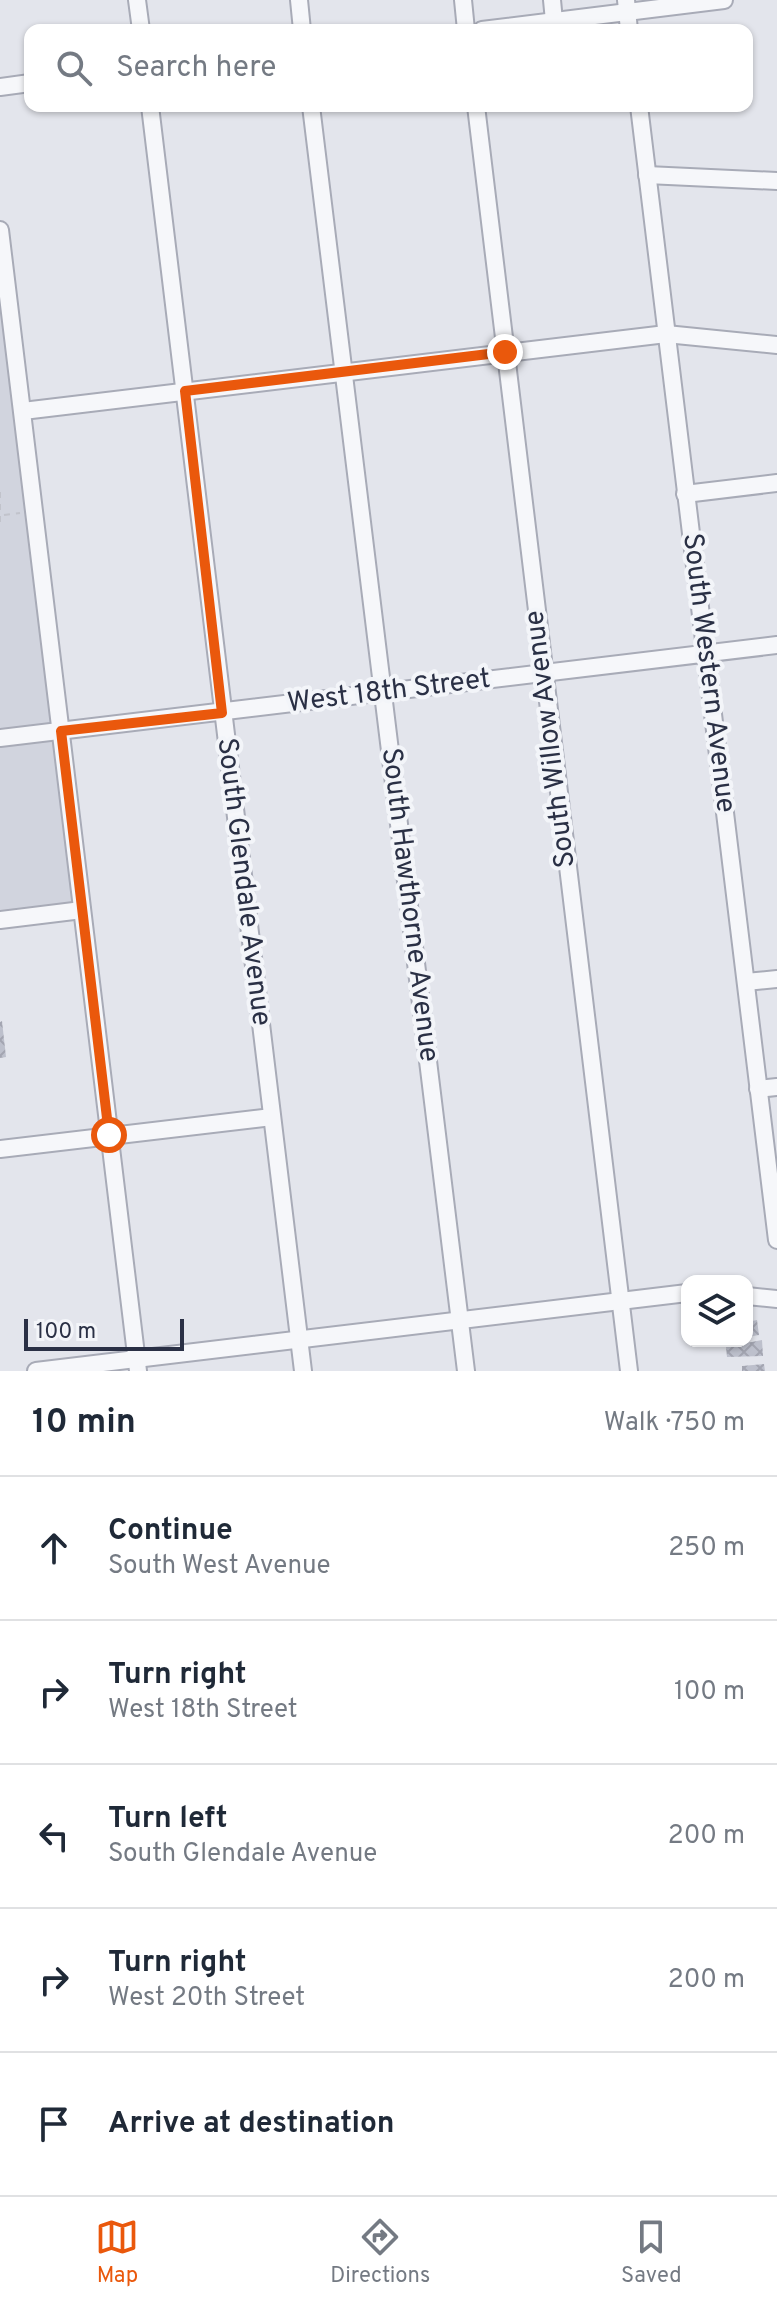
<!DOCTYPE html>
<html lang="en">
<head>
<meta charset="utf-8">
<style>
  :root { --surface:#fff; --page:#f6f6f7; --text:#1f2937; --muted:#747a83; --line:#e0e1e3; --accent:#ea580c }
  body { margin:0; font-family:Overpass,sans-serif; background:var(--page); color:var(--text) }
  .controls { position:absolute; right:24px; bottom:24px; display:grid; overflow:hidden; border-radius:16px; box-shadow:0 2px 6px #0004 }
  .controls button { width:72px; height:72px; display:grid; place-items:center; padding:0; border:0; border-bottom:2px solid var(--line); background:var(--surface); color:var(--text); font:40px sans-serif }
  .scale { position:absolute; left:24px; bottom:20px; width:160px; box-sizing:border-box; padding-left:8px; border:4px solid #2a3045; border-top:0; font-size:22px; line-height:28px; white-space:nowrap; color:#2a3045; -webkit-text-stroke:6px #f3f5f9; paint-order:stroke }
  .stop { position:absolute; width:24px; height:24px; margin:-18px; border:6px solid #ea580c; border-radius:50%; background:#fff }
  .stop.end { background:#ea580c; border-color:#fff; box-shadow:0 2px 8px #0008 }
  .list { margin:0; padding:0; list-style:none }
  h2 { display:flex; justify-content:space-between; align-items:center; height:104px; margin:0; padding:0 32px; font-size:34px }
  h2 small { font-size:26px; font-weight:400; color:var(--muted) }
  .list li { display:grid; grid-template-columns:52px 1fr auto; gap:24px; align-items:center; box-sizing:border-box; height:144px; padding:0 32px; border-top:2px solid var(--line) }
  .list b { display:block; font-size:30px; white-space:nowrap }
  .list p { margin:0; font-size:26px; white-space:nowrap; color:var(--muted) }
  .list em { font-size:26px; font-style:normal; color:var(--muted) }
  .icon { flex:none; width:44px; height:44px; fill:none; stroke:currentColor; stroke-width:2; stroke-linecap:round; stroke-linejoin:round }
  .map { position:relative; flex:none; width:777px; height:1371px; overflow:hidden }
  .search { position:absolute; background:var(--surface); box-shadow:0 2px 6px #0004; left:24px; right:24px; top:24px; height:88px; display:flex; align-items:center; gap:20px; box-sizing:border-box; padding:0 28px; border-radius:16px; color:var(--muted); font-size:30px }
  .sheet { height:824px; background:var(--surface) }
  nav { display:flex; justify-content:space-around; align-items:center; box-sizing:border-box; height:112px; border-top:2px solid var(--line); background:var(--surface); font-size:22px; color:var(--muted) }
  nav a { display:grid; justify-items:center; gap:4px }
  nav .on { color:var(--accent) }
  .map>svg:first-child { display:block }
</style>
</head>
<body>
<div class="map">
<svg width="777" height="1371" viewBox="0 0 777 1371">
  <defs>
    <pattern id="building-cross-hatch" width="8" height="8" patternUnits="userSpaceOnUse" patternTransform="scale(2)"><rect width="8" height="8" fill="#bdc0cc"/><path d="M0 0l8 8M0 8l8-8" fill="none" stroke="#a3a5b1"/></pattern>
  </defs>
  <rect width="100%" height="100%" fill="#e3e5ec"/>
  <polygon fill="#d1d4de" points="0,230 82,910 0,920"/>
  <g fill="url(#building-cross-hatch)">
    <polygon points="2,1021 6,1057 0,1058 0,1022"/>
    <polygon points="757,1320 759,1335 747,1337 747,1322"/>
    <polygon points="762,1340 763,1356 727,1357 726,1347"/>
    <polygon points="764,1364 765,1371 742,1371 742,1366"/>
  </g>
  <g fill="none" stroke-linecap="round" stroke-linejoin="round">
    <defs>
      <g id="minor">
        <polyline points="137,0 141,30"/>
        <polyline points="299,0 302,30"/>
        <polyline points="463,0 466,30"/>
        <polyline points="552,0 554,21"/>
        <polyline points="626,0 629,30"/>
        <polyline points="482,30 724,0"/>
        <polyline points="0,87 30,83"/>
        <polyline points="150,106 303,1371"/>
        <polyline points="311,106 466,1371"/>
        <polyline points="476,106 629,1371"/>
        <polyline points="639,106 777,1240"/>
        <polyline points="647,175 777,181"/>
        <polyline points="0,230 138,1371"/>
        <polyline points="23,411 666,334 777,345"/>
        <polyline points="685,494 777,483"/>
        <polyline points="0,738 777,645"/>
        <polyline points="0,920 82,910"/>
        <polyline points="746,982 777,979"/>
        <polyline points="758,1089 777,1087"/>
        <polyline points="0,1149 272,1117"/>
        <polyline points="747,1296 777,1299"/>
        <polyline points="36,1371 687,1293"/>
      </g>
    </defs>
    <use href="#minor" stroke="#a8abb7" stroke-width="20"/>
    <g stroke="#c1c3cb" stroke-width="2" stroke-dasharray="6 6" stroke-linecap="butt">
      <polyline points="0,492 0,524"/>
      <polyline points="4,515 20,513"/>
    </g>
    <use href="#minor" stroke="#f6f7fa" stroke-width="16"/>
  </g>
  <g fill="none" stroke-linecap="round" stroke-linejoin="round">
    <polyline stroke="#ea580c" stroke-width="10" points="109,1135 61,731 222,713 185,391 505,352"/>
  </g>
  <g text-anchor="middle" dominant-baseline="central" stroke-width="8" stroke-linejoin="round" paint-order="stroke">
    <g font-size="28" fill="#2a3045" stroke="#f3f5f9">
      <text transform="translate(708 673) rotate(83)">South Western Avenue</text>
      <text transform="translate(389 692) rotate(-7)">West 18th Street</text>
      <text transform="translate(551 739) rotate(-97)">South Willow Avenue</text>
      <text transform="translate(243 882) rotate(83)">South Glendale Avenue</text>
      <text transform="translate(409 905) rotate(83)">South Hawthorne Avenue</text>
    </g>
  </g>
</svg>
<div class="controls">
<button><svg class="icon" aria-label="layers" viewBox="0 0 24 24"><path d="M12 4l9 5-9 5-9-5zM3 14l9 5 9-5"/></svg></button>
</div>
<div class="scale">100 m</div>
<div class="stop" style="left:109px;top:1135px"></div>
<div class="stop end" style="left:505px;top:352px"></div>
<div class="search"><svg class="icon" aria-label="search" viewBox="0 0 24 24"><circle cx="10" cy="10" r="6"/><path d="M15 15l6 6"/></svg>Search here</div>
</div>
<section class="sheet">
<h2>10 min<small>Walk · 750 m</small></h2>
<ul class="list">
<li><svg class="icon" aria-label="ahead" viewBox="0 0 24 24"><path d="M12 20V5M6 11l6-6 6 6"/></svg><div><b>Continue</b><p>South West Avenue</p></div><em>250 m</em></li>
<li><svg class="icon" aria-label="right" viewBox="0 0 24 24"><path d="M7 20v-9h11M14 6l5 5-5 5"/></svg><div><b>Turn right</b><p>West 18th Street</p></div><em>100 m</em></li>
<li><svg class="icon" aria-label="left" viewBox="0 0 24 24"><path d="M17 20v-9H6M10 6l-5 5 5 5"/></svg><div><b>Turn left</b><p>South Glendale Avenue</p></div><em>200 m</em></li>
<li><svg class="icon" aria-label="right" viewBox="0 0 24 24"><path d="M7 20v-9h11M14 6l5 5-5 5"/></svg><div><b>Turn right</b><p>West 20th Street</p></div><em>200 m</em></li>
<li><svg class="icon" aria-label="arrive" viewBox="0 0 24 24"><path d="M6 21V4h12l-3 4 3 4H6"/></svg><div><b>Arrive at destination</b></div></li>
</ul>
</section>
<nav>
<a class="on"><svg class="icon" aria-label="map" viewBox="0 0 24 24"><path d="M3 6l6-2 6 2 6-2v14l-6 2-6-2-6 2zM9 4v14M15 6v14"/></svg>Map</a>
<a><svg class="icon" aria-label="directions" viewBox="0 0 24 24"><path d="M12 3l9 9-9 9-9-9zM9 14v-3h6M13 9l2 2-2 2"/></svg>Directions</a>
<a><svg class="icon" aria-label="saved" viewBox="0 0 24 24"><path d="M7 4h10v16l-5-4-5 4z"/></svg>Saved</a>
</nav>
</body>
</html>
